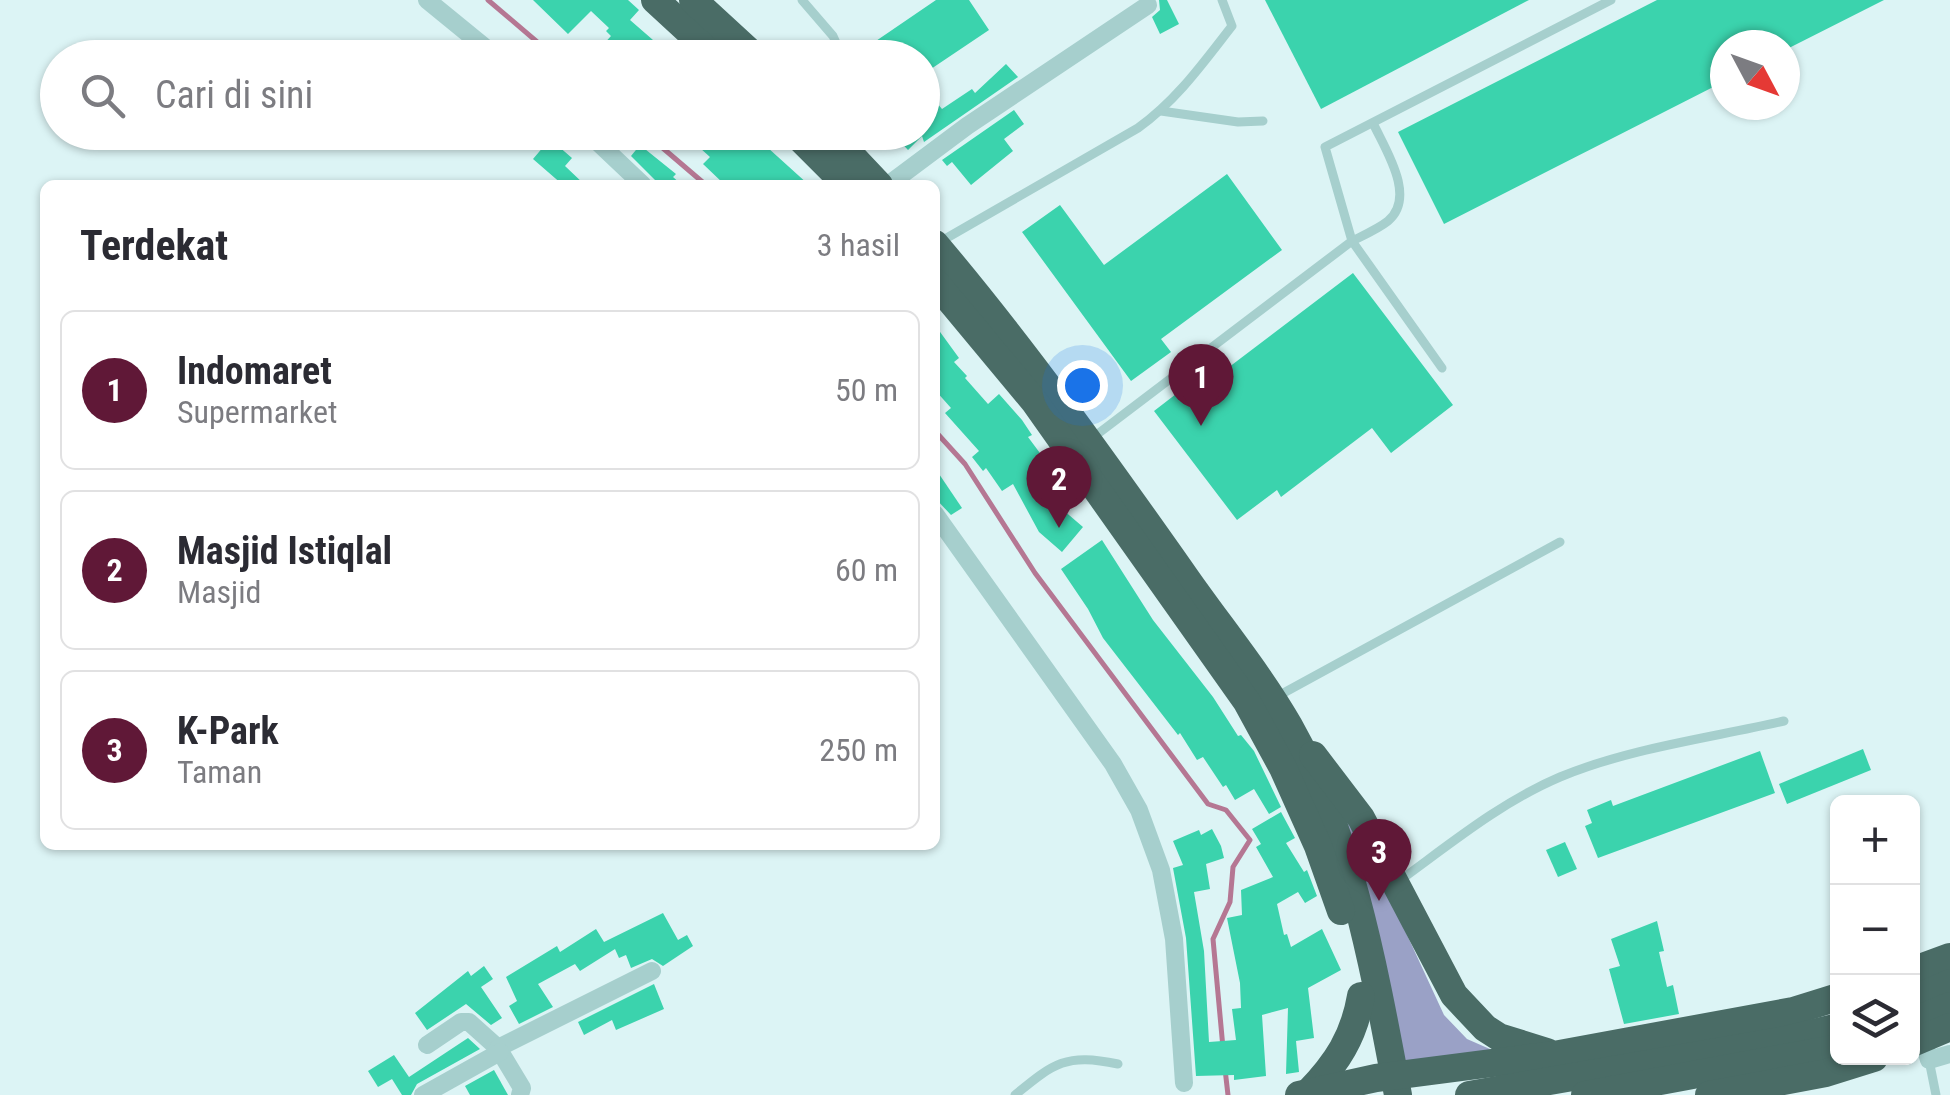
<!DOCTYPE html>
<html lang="id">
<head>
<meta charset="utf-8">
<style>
  :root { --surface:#fff; --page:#f2f2f3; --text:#2b2b33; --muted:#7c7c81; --line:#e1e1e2; --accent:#601837 }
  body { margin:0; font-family:"Roboto Condensed",sans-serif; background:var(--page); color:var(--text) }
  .controls { position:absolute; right:30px; bottom:30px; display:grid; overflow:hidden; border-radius:15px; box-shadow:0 2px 8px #0004 }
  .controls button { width:90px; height:90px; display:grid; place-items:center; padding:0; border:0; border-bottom:2px solid var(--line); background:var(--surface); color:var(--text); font:50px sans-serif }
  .compass { position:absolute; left:1710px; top:30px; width:90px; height:90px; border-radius:50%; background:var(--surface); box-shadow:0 2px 8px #0004; rotate:131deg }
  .you { position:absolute; left:1082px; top:385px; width:35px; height:35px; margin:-25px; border:8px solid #fff; border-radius:50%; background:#1a73e8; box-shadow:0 0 0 15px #1a73e833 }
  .badge { display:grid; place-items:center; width:65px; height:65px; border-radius:50%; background:var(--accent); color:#fff; font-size:32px; font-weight:700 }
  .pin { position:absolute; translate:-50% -82px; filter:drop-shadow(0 2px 5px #0008) }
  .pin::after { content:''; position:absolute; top:52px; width:35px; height:30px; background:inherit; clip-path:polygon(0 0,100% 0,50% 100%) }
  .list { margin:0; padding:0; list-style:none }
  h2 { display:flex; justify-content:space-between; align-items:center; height:130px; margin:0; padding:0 40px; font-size:42px }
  h2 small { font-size:32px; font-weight:400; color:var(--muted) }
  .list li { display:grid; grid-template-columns:65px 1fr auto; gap:30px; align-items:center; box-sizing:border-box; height:160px; margin:0 20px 20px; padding:0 20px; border:2px solid var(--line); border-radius:15px }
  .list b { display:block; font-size:38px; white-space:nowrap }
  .list p { margin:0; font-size:32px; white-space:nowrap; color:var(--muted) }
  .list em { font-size:32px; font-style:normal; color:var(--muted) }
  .icon { flex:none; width:55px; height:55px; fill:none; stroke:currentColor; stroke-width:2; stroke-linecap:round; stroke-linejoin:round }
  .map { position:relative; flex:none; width:1950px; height:1095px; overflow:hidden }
  .search { position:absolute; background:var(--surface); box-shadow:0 2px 8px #0004; left:40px; top:40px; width:900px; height:110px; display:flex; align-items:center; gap:25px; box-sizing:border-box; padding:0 35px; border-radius:55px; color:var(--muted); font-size:38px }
  .panel { position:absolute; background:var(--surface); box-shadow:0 2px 8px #0004; left:40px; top:180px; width:900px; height:670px; border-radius:15px }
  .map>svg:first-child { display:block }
</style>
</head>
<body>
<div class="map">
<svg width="1950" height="1095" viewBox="0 0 1950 1095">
  <rect width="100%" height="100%" fill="#dcf4f5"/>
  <polygon fill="#9aa1c6" points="1325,787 1372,859 1444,1015 1467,1039 1499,1053 1403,1064"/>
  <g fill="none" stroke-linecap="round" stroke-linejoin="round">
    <g stroke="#b57793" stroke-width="5">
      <polyline points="488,0 556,58"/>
      <polyline points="644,132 706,185"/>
      <polyline points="935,431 965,464 1035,573 1208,804 1226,810 1250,840 1233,867 1230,902 1213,939 1223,1048"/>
      <polyline points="1225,1069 1228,1095"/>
    </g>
  </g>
  <g fill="#3bd3ad">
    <polygon points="533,0 628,0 639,10 630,20 653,40 663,52 662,58 591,58 611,36 606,31 609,28 591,11 568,34"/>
    <polygon points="936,0 969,0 989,30 922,75 922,58 851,58"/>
    <polygon points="1159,0 1167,0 1179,24 1160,34 1152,17 1160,10"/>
    <polygon points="1265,0 1529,0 1321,109"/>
    <polygon points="1657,0 1884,0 1785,50 1785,45 1725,45 1725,81 1444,224 1398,132"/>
    <polygon points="1006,64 1018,77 924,142 922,136 908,150 891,132 922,132 922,85 942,109 972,89 975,93"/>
    <polygon points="1014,110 1024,124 1004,139 1013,151 971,185 952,162 947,166 942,160"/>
    <polygon points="715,132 765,132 758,139 809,185 725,185 703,164 710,157 700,148"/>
    <polygon points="550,139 572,158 565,166 585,185 563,185 533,159"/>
    <polygon points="640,145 676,174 673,177 682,185 660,185 631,156"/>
    <polygon points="1227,174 1282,250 1161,339 1171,352 1131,381 1022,232 1060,205 1104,265"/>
    <polygon points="1353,273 1453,405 1391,453 1372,428 1281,497 1277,490 1237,520 1154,411 1202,374 1208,383"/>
    <polygon points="935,325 959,358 954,362 967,376 965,378 988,404 999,394 1022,420 1032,435 1028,437 1060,480 1041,491 1083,527 1062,552 1039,532 1013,484 1002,491 986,468 983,471 972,457 979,451 945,413 951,408 935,390"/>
    <polygon points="935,468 962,508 951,515 935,498"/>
    <polygon points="1102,540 1153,620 1213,697 1238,736 1241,735 1254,751 1281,807 1269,814 1254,789 1235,800 1226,785 1223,787 1203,757 1197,760 1180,733 1178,735 1103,638 1088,609 1061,569"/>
    <polygon points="1863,749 1871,770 1787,804 1779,784"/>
    <polygon points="1760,751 1775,793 1598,858 1585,826 1592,823 1587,810 1611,800 1613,806"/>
    <polygon points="1281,812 1295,838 1286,843 1304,872 1307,870 1317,896 1305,903 1298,892 1277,904 1284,935 1287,934 1291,947 1322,929 1341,970 1308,988 1314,1038 1296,1041 1299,1072 1286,1074 1288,1008 1262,1015 1266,1076 1234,1080 1234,1075 1196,1076 1186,938 1173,868 1183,865 1173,841 1199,830 1201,835 1212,829 1221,846 1224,858 1206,864 1210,889 1194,892 1204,951 1209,1042 1236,1040 1232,1009 1241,1008 1240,983 1227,918 1242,915 1241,890 1273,877 1256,847 1261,844 1252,829"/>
    <polygon points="1565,842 1577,869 1558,877 1546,850"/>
    <polygon points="663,913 678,940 687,935 693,946 663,966 652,959 631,968 626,955 619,958 615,949 580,971 575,964 538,984 553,1007 519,1024 509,1006 517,1001 506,977 557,946 560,952 596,929 604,942"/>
    <polygon points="1657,921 1664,951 1659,952 1667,987 1673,985 1679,1014 1624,1024 1609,969 1620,966 1611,939"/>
    <polygon points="484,966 493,979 481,987 502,1018 491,1025 466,1004 427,1030 415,1013 468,971 471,976"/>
    <polygon points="654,984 664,1009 616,1030 612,1020 584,1035 578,1022"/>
    <polygon points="468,1038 480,1049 417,1084 411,1095 402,1095 392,1079 378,1087 368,1071 394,1055 409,1077"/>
    <polygon points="494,1070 508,1095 470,1095 465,1086"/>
  </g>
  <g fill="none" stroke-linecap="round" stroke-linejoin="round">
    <g stroke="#a6cfcd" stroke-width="9">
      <polyline points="802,0 833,36 843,58"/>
      <polyline points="1161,111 1238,122 1263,121"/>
      <path d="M 1373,123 C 1385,149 1417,197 1388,221 C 1378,229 1364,235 1352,241 L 1442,368"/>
      <path d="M 938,243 L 1138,128 C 1177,100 1203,63 1232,26 L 1222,0"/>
      <polyline points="1091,439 1352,241 1325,147 1611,0"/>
      <polyline points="1278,696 1560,542"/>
      <path d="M 1399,881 C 1450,844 1501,802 1560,777 C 1630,748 1710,738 1784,721"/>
      <polyline points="1929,1060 1936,1095"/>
      <path d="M 1015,1095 C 1054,1063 1066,1053 1118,1064"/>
    </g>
    <g stroke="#a6cfcd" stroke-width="18">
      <polyline points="427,0 498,58"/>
      <polyline points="674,58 696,36"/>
      <polyline points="587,132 643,185"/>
      <polyline points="888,185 967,126 1148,5"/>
      <polyline points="935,514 1113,764 1139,810 1161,870 1174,939 1184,1083"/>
      <polyline points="1923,1039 1929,1060 1950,1054"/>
      <polyline points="427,1045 461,1022 469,1022 498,1048 522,1088 520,1095"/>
      <polyline points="498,1048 652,971"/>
      <polyline points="423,1095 500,1052"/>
    </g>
    <g stroke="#4a6c66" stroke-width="28">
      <polyline points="655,0 718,58"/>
      <polyline points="693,0 756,58"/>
      <polyline points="794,132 847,185"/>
      <polyline points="829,132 879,185"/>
      <path d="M 935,244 C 1023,348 1102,459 1181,571 C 1216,622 1258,672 1289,726 C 1351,835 1375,973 1398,1095"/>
      <polyline points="935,282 1034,401 1247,702 1283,768 1318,846 1341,911"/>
      <polyline points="1313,755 1361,818 1454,995 1485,1028 1499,1037 1547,1052"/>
      <polyline points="1912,971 1950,957"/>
      <polyline points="1912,1000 1950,983"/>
      <polyline points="1912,1022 1950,1006"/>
      <polyline points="1912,1043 1950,1027"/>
      <path d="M 1308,1093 C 1337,1063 1354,1037 1361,996"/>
      <polyline points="1299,1095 1376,1078 1554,1055 1793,1011 1838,997"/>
      <polyline points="1469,1095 1785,1040 1838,1027"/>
      <polyline points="1585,1095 1838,1048"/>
      <polyline points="1709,1095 1826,1073 1874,1058"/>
    </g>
  </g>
</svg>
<div class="controls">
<button>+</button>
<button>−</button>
<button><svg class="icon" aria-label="layers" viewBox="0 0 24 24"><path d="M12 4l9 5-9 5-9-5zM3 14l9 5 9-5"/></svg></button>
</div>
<svg class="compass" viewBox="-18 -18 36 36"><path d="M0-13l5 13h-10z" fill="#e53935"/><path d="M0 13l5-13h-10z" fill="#7c7c81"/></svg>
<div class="you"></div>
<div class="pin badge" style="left:1201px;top:426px">1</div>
<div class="pin badge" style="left:1059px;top:528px">2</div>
<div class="pin badge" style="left:1379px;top:901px">3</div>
<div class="search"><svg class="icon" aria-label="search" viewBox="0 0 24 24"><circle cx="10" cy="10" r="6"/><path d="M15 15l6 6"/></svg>Cari di sini</div>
<section class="panel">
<h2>Terdekat<small>3 hasil</small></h2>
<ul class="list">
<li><span class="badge">1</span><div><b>Indomaret</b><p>Supermarket</p></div><em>50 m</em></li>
<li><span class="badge">2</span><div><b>Masjid Istiqlal</b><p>Masjid</p></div><em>60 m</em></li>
<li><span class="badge">3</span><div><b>K-Park</b><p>Taman</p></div><em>250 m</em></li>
</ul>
</section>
</div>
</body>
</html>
